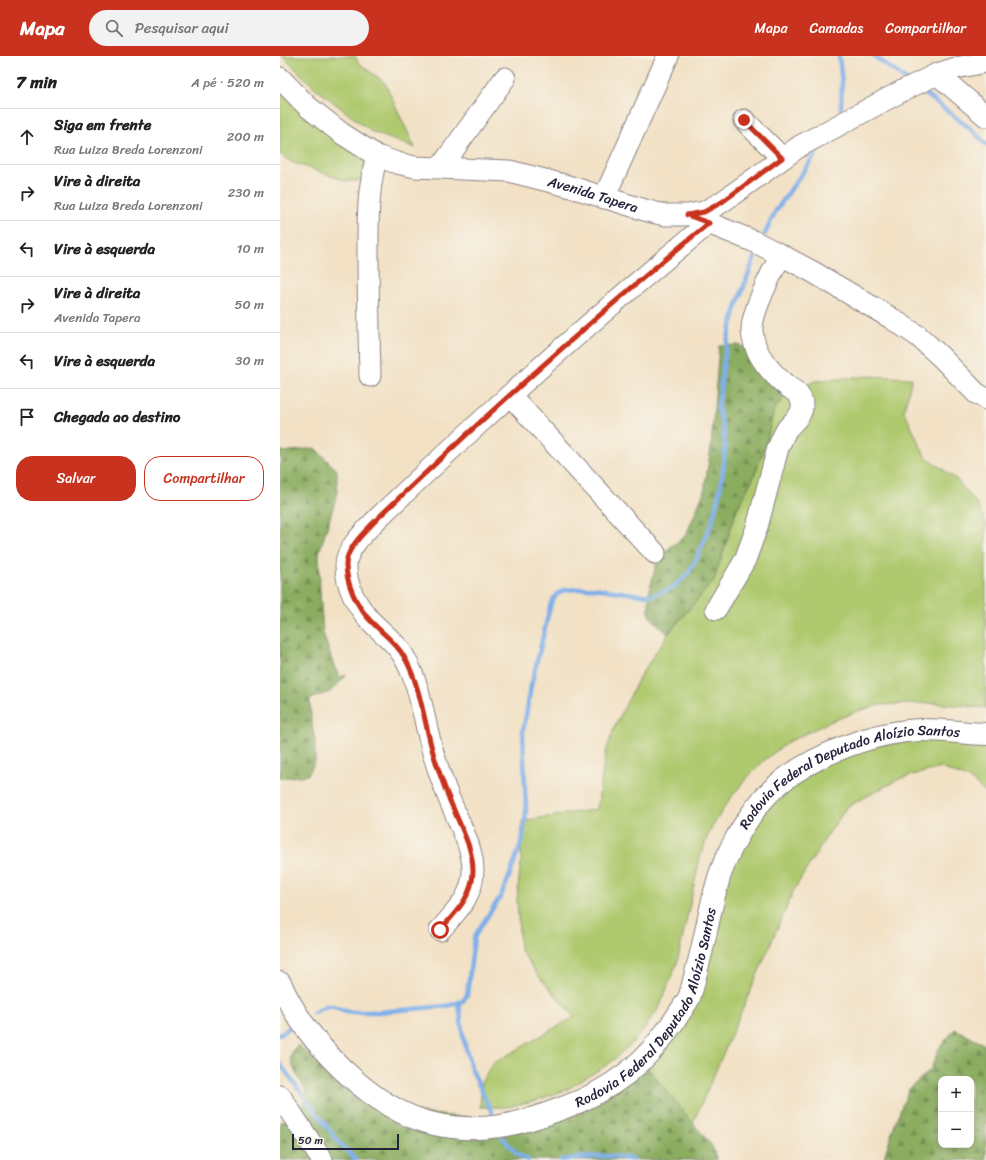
<!DOCTYPE html>
<html lang="pt">
<head>
<meta charset="utf-8">
<style>
  :root { --surface:#fff; --page:#f2f2f2; --text:#222; --muted:#767676; --line:#e0e0e0; --accent:#c8321e }
  body { margin:0; font-family:Sriracha,sans-serif; background:var(--page); color:var(--text) }
  .controls { position:absolute; right:12px; bottom:12px; display:grid; overflow:hidden; border-radius:8px; box-shadow:0 2px 6px #0003 }
  .controls button { width:36px; height:36px; display:grid; place-items:center; padding:0; border:0; border-bottom:1px solid var(--line); background:var(--surface); color:var(--text); font:20px sans-serif }
  .scale { position:absolute; left:12px; bottom:10px; width:107px; box-sizing:border-box; padding-left:4px; border:2px solid #22223b; border-top:0; font-size:11px; line-height:14px; white-space:nowrap; color:#22223b; -webkit-text-stroke:3px #f7f3e8; paint-order:stroke }
  .stop { position:absolute; width:12px; height:12px; margin:-9px; border:3px solid #c8321e; border-radius:50%; background:#fff }
  .stop.end { background:#c8321e; border-color:#fff; box-shadow:0 1px 4px #0008 }
  .list { margin:0; padding:0; list-style:none }
  h2 { display:flex; justify-content:space-between; align-items:center; height:52px; margin:0; padding:0 16px; font-size:17px }
  h2 small { font-size:13px; font-weight:400; color:var(--muted) }
  .list li { display:grid; grid-template-columns:26px 1fr auto; gap:12px; align-items:center; box-sizing:border-box; height:56px; padding:0 16px; border-top:1px solid var(--line) }
  .list b { display:block; font-size:15px; white-space:nowrap }
  .list p { margin:0; font-size:13px; white-space:nowrap; color:var(--muted) }
  .list em { font-size:13px; font-style:normal; color:var(--muted) }
  .actions { display:flex; gap:8px; padding:12px 16px }
  .actions a { flex:1; padding:9px 0; border:1px solid var(--accent); border-radius:16px; text-align:center; font-size:14px; color:var(--accent) }
  .actions .main { background:var(--accent); color:#fff }
  .icon { flex:none; width:22px; height:22px; fill:none; stroke:currentColor; stroke-width:2; stroke-linecap:round; stroke-linejoin:round }
  .map { position:relative; flex:none; width:706px; height:1104px; overflow:hidden }
  header { display:flex; align-items:center; gap:24px; box-sizing:border-box; height:56px; padding:0 20px; background:var(--accent); color:#fff }
  header strong { font-size:19px }
  nav { display:flex; gap:22px; margin-inline-start:auto; font-size:14px }
  .search { width:280px; height:36px; background:var(--page); display:flex; align-items:center; gap:10px; box-sizing:border-box; padding:0 14px; border-radius:22px; color:var(--muted); font-size:15px }
  main { display:flex }
  aside { flex:1; background:var(--surface) }
  .map>svg:first-child { display:block }
</style>
</head>
<body>
<header>
<strong>Mapa</strong>
<div class="search"><svg class="icon" aria-label="search" viewBox="0 0 24 24"><circle cx="10" cy="10" r="6"/><path d="M15 15l6 6"/></svg>Pesquisar aqui</div>
<nav><a>Mapa</a><a>Camadas</a><a>Compartilhar</a></nav>
</header>
<main>
<aside>
<h2>7 min<small>A pé · 520 m</small></h2>
<ul class="list">
<li><svg class="icon" aria-label="ahead" viewBox="0 0 24 24"><path d="M12 20V5M6 11l6-6 6 6"/></svg><div><b>Siga em frente</b><p>Rua Luiza Breda Lorenzoni</p></div><em>200 m</em></li>
<li><svg class="icon" aria-label="right" viewBox="0 0 24 24"><path d="M7 20v-9h11M14 6l5 5-5 5"/></svg><div><b>Vire à direita</b><p>Rua Luiza Breda Lorenzoni</p></div><em>230 m</em></li>
<li><svg class="icon" aria-label="left" viewBox="0 0 24 24"><path d="M17 20v-9H6M10 6l-5 5 5 5"/></svg><div><b>Vire à esquerda</b></div><em>10 m</em></li>
<li><svg class="icon" aria-label="right" viewBox="0 0 24 24"><path d="M7 20v-9h11M14 6l5 5-5 5"/></svg><div><b>Vire à direita</b><p>Avenida Tapera</p></div><em>50 m</em></li>
<li><svg class="icon" aria-label="left" viewBox="0 0 24 24"><path d="M17 20v-9H6M10 6l-5 5 5 5"/></svg><div><b>Vire à esquerda</b></div><em>30 m</em></li>
<li><svg class="icon" aria-label="arrive" viewBox="0 0 24 24"><path d="M6 21V4h12l-3 4 3 4H6"/></svg><div><b>Chegada ao destino</b></div></li>
</ul>
<div class="actions"><a class="main">Salvar</a><a>Compartilhar</a></div>
</aside>
<div class="map">
<svg width="706" height="1104" viewBox="0 0 706 1104">
  <defs>
    <pattern id="forest-firs" width="22" height="20" patternUnits="userSpaceOnUse"><rect width="22" height="20" fill="#8bad61"/><path d="M5 1l3.5 6h-7zM16 11l3.5 6h-7z" fill="#718c51"/></pattern>
  </defs>
  <rect width="100%" height="100%" fill="#f7f3e8"/>
  <filter id="ink" filterUnits="userSpaceOnUse"><feTurbulence type="fractalNoise" baseFrequency=".025" numOctaves="2"/><feDisplacementMap in="SourceGraphic" scale="8" xChannelSelector="R" yChannelSelector="G"/><feConvolveMatrix kernelMatrix="1 2 1 2 8 2 1 2 1" color-interpolation-filters="sRGB"/></filter>
  <filter id="wash" filterUnits="userSpaceOnUse"><feTurbulence type="fractalNoise" baseFrequency=".012" numOctaves="4" result="noise"/><feDisplacementMap in="SourceGraphic" scale="16" xChannelSelector="R" yChannelSelector="G"/><feGaussianBlur stdDeviation="0.9" result="paint"/><feColorMatrix in="noise" values="0 0 0 0 0 0 0 0 0 0 0 0 0 0 0 0 0 1.4 0 .05"/><feComposite in="paint" operator="in"/></filter>
  <g filter="url(#wash)">
    <rect width="100%" height="100%" fill="#f2e1c5"/>
    <g fill="#afc96e" stroke="#687654">
      <polygon points="2,0 75,0 78,6 105,27 135,92 92,76 35,32"/>
      <polygon points="0,30 90,100 79,125 66,125 11,106 0,98"/>
      <polygon points="588,320 632,322 624,355 645,400 676,423 697,448 706,467 706,652 654,647 600,649 578,655 547,667 508,686 487,702 466,723 449,744 429,776 420,802 397,907 379,952 364,973 353,986 330,1007 286,1034 257,1044 228,1051 200,1051 202,1025 212,1008 294,961 256,917 240,893 237,843 241,803 242,765 317,753 326,695 335,670 360,620 388,578 434,524 457,453 474,420 486,387 494,353 508,337 535,325"/>
      <polygon points="706,677 706,737 690,723 661,712 621,722 567,751 543,786 514,834 413,1067 365,1009 387,982 453,786 543,695"/>
    </g>
    <g fill="url(#forest-firs)" stroke="#56684e" fill-rule="evenodd">
      <polygon points="459,289 481,300 508,337 494,353 486,387 474,420 457,453 434,524 388,578 369,560 369,536 378,501 406,479 424,436 431,391 439,290"/>
      <polygon points="0,392 4,396 35,392 57,414 57,439 39,497 40,536 43,577 54,610 60,621 67,619 50,636 30,643 31,663 35,685 35,705 28,719 2,722 0,722"/>
      <path d="M 675,973 L 705,989 L 706,997 L 706,1104 L 603,1104 L 616,1064 L 629,1033 L 651,1013 L 659,992 ZM 661,1023 L 691,1023 L 691,1089 L 661,1089 Z"/>
      <path d="M 19,989 C 41,1014 65,1035 94,1052 L 265,1070 L 302,1055 L 365,1009 L 432,1090 L 437,1104 L 0,1104 L 0,1066 C 20,1061 21,1054 27,1036 C 20,1024 0,998 19,989 Z"/>
    </g>
    <g fill="none" stroke-linecap="round" stroke-linejoin="round">
      <g stroke="#7eafe9" stroke-width="4.5">
        <polyline points="559,0 562,28 561,52"/>
        <polyline points="594,0 628,25"/>
        <polyline points="639,33 692,74 706,88"/>
        <polyline points="485,178 495,156 544,86"/>
        <polyline points="179,947 183,981 191,1012 212,1057"/>
        <polyline points="33,957 46,950 52,950 68,956 99,956 167,950 183,945 187,939 194,882 199,873 221,840 231,816 243,781 246,756 243,676 251,630 271,547 277,538 284,534 313,532 362,539 374,539 392,532 408,518 417,502 432,466 440,434 444,408 445,391 443,371 438,352 443,311 448,282 456,252 475,200"/>
        <polyline points="0,979 9,972"/>
        <polyline points="0,1008 60,1088 76,1104"/>
        <polyline points="222,1081 238,1099 248,1104"/>
        <path d="M 281,1104 C 305,1101 329,1097 353,1104"/>
      </g>
    </g>
  </g>
  <g filter="url(#ink)">
    <g fill="none" stroke-linecap="round" stroke-linejoin="round">
      <defs>
        <g id="minor">
          <polyline points="657,18 706,60"/>
          <path id="s1" d="M 0,22 L 27,50 L 61,77 L 97,100 L 117,107 L 135,111 L 229,115 L 288,130 L 368,155 L 385,159 L 407,159 L 424,156 L 442,146 L 520,90 L 622,35 L 657,18 L 676,12 L 706,6"/>
          <polyline points="464,64 502,102"/>
          <polyline points="161,111 225,22"/>
          <polyline points="324,142 388,0"/>
          <polyline points="416,162 473,185 501,199 533,216 611,262 638,280 661,301 696,337 706,343"/>
          <path d="M 90,320 C 89,277 88,234 88,191 C 88,160 88,130 97,100"/>
          <polyline points="230,339 375,497"/>
          <path d="M 436,553 L 465,504 L 477,471 L 498,392 C 501,386 503,379 507,373 C 512,366 522,360 522,351 C 523,340 515,335 507,330 C 490,316 474,298 472,275 C 471,256 492,216 501,199"/>
          <path d="M 160,874 C 176,856 193,840 193,815 C 193,793 182,774 174,754 C 166,737 160,719 154,700 C 144,668 141,628 123,599 C 114,584 99,575 88,562 C 76,548 66,529 66,510 C 65,492 88,473 99,461 C 206,359 315,260 429,167"/>
          <polyline points="0,1040 42,1104"/>
        </g>
        <g id="highway">
          <path id="s2" d="M 0,927 C 24,984 92,1054 154,1068 C 201,1078 239,1069 283,1052 C 332,1034 367,1007 396,962 C 400,956 405,949 409,942 C 413,931 415,919 418,909 C 425,884 429,858 436,832 C 444,799 469,755 494,732 C 530,700 594,675 642,674 C 663,674 685,677 706,678"/>
        </g>
      </defs>
      <use href="#minor" stroke="#8a8280" stroke-width="23"/>
      <use href="#highway" stroke="#8a8280" stroke-width="24"/>
      <use href="#minor" stroke="#fff" stroke-width="21"/>
      <use href="#highway" stroke="#fff" stroke-width="22"/>
    </g>
  </g>
  <g fill="none" stroke-linecap="round" stroke-linejoin="round" filter="url(#ink)">
    <path stroke="#c8321e" stroke-width="5" d="M 160,874 C 176,856 193,840 193,815 C 193,793 182,774 174,754 C 166,737 160,719 154,700 C 144,668 141,628 123,599 C 114,584 99,575 88,562 C 76,548 67,529 66,510 C 65,492 88,473 99,461 C 206,359 315,260 429,167 L 407,159 L 424,156 L 442,146 L 502,102 L 464,64"/>
  </g>
  <g text-anchor="middle" dominant-baseline="central" stroke-width="4" stroke-linejoin="round" paint-order="stroke">
    <g font-size="14" fill="#22223b" stroke="#f7f3e8">
      <text stroke="none"><textPath href="#s1" startOffset="346">Avenida Tapera</textPath></text>
      <text stroke="none"><textPath href="#s2" startOffset="823">Rodovia Federal Deputado Aloízio Santos</textPath></text>
      <text stroke="none"><textPath href="#s2" startOffset="486">Rodovia Federal Deputado Aloízio Santos</textPath></text>
    </g>
  </g>
</svg>
<div class="controls">
<button>+</button>
<button>−</button>
</div>
<div class="scale">50 m</div>
<div class="stop" style="left:160px;top:874px"></div>
<div class="stop end" style="left:464px;top:64px"></div>
</div>
</main>
</body>
</html>
